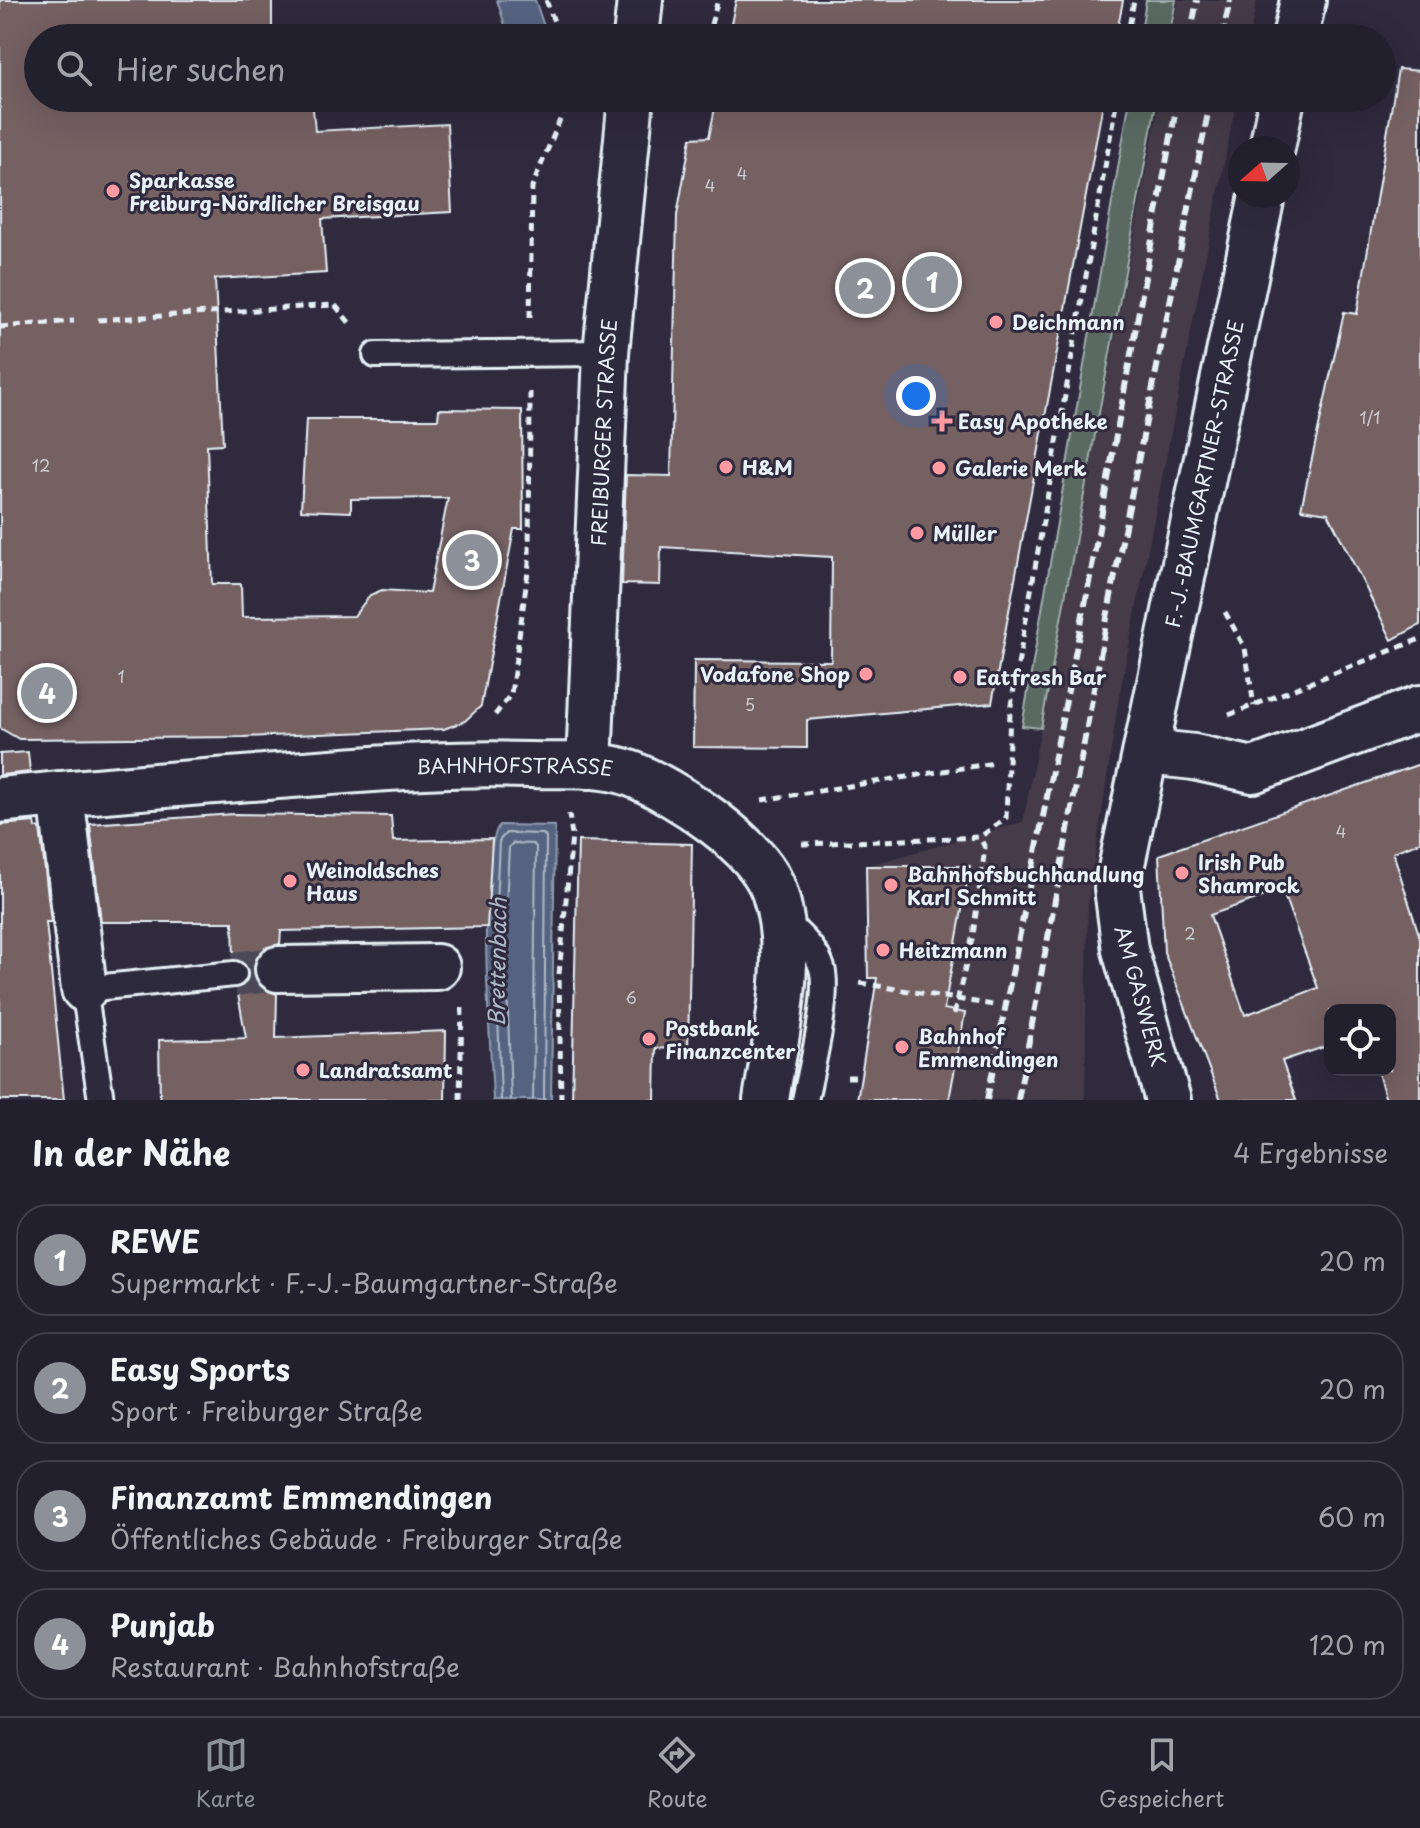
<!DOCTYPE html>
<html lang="de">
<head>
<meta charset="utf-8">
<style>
  :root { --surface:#23202e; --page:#2f2d3a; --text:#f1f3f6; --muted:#a3a3aa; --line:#403e4a; --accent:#8c9099 }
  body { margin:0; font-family:"Playpen Sans",sans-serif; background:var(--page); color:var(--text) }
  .controls { position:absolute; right:24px; bottom:24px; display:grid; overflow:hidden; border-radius:16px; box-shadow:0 8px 32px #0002 }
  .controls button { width:72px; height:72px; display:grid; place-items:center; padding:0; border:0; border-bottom:2px solid var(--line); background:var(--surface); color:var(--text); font:40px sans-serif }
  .compass { position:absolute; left:1228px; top:136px; width:72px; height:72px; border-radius:50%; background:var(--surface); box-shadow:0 8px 32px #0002; rotate:250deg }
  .you { position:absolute; left:916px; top:396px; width:28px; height:28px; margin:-20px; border:6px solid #fff; border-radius:50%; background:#1a73e8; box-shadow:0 0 0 12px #1a73e833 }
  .badge { display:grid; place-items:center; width:52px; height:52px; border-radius:50%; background:var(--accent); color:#fff; font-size:26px; font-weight:700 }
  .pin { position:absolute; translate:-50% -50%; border:4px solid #fff; box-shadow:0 2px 8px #0006 }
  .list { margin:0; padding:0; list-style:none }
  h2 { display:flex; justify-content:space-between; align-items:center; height:104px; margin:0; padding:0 32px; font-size:34px }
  h2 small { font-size:26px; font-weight:400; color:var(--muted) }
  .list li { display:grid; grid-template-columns:52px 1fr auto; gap:24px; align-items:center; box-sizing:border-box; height:112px; margin:0 16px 16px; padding:0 16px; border:2px solid var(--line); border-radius:32px }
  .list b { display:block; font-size:30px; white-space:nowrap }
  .list p { margin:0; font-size:26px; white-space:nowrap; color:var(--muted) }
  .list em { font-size:26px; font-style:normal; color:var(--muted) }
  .icon { flex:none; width:44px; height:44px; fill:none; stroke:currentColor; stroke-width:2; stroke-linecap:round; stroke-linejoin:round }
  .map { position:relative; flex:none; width:1420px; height:1100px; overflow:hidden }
  .search { position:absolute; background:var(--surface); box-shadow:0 8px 32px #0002; left:24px; right:24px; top:24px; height:88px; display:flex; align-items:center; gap:20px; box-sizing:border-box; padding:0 28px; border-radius:44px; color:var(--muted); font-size:30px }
  .sheet { height:616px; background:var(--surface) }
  nav { display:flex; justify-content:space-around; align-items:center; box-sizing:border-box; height:112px; border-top:2px solid var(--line); background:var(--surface); font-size:22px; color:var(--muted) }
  nav a { display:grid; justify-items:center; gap:4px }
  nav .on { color:var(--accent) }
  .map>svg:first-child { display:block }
</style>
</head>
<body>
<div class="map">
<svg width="1420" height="1100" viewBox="0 0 1420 1100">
  <rect width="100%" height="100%" fill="#2f2a3d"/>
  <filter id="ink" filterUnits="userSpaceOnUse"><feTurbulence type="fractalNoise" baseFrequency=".0125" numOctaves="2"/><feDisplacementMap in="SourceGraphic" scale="16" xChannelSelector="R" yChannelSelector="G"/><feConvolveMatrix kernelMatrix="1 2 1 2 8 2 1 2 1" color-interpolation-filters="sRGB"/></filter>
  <g filter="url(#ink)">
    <g fill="#443a48">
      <polygon points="1178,0 1257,0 1249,38 1171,38"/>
      <polygon points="1160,98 1237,98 1119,697 1088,905 1085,1100 857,1100 876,992 876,978 868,978 866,866 1023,822"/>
    </g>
    <g fill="#5a6a62" stroke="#a1aead" stroke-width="2">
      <polygon points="1146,0 1176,0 1169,38 1140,38"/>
      <polygon points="1130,98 1157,98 1041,728 1022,726"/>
    </g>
    <g fill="#566480" stroke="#909cb0" stroke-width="2">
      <polygon points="497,0 535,0 548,38 509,38"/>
      <path d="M 499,825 L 555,826 L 551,1100 L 493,1100 C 491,1043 475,867 499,825 Z"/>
    </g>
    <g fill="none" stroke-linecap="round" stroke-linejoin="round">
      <g stroke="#aeb9c8" stroke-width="2">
        <polyline points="501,1100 495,927 499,841 506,833 543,834 546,837 544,1100"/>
        <polyline points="511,1100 505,927 509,847 513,843 533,844 536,847 533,1100"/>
      </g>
    </g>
    <g fill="#756162" stroke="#e8f1f8" stroke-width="2" fill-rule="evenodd">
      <polygon points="0,0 272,0 272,38 38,38 38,98 312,98 315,131 447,124 452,212 322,219 326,273 215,279 223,444 207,445 212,584 241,584 242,617 354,616 370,595 382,590 429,593 448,498 351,499 351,512 301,510 306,419 438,419 439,409 522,410 523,529 514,529 481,706 465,721 444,729 243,737 19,739 0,728"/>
      <polygon points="736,0 1123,0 1116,38 728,38"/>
      <polygon points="1398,69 1420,71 1420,625 1392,640 1328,513 1301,509 1344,312 1357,314"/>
      <polygon points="717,98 1104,98 992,703 807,720 807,748 693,747 694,660 831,661 832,557 661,547 660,585 622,584 626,475 671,476 677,215 691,138 709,137"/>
      <polygon points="28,752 30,772 0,775 0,754"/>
      <path d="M 1420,764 L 1420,842 L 1393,852 L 1420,938 L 1420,1100 L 1386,1100 L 1377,1070 L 1390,1070 L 1390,1010 L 1330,1010 L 1330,1045 L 1282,1061 L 1296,1100 L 1221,1100 L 1164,952 L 1159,855 ZM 1282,890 L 1318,988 L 1245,1015 L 1210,915 Z"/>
      <polygon points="234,814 391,816 393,841 492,839 487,927 281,931 280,944 265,948 257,956 253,969 257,982 265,990 277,994 276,1038 446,1031 445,1100 160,1100 159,1040 246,1038 237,989 247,981 249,972 246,965 234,959 233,922 101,922 90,824"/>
      <polygon points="35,822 36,828 40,828 51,922 46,922 64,1100 0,1100 0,825"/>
      <polygon points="578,841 692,844 688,1050 656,1048 655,1100 572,1100"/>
      <polygon points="866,866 970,866 944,1009 965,1013 949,1100 857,1100 877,978 868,978"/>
    </g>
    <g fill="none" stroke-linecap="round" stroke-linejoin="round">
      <polyline stroke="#4b4859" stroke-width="44" stroke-dasharray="44 22" stroke-linecap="butt" points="234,974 278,969"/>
      <defs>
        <g id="lane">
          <polyline points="376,355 606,353"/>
          <path d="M 782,919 C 796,932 816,948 822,968 C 830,994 811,1071 805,1100"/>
          <polyline points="101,1100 84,989 234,974"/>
        </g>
        <g id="street">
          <polyline points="636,38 640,0"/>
          <polyline points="1295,38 1303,0"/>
          <polyline points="1272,148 1282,98"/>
          <polyline points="1147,752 1194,757 1253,770 1420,708"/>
          <path id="s1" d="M 589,766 L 606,353 L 631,98"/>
          <polyline points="61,794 84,989"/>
          <path id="s2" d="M 0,800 C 92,790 185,784 277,776 C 362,770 445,762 530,765 C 563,766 601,762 632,774 C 676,792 758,845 774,891 C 796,955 776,1035 766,1100"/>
          <polyline points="278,969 437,967"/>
          <path id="s3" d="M 1168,1100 L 1125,950 L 1117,888 L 1262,196"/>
        </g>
      </defs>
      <use href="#lane" stroke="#e8f1f8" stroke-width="30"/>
      <use href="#street" stroke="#e8f1f8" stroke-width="50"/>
      <g stroke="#e8f1f8" stroke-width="5" stroke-dasharray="8 6" stroke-linecap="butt">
        <polyline points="546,0 560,38"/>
        <polyline points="707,38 718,0"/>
        <polyline points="1127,38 1134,0"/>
        <polyline points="530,318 532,187 569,98"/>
        <polyline points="98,320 335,305 353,327"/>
        <polyline points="0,327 74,321"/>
        <polyline points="1225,612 1245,648 1254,706"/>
        <polyline points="495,715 511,694 529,564 530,392"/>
        <polyline points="1229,715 1420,639"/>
        <polyline points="762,800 994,763"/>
        <polyline points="802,844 980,837 1006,818 1010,711 1117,98"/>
        <polyline points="860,983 993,1005"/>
        <polyline points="954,1014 973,935 985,848 980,837"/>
        <polyline points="847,1077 861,1077"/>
        <polyline points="460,1100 462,1006"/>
        <polyline points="561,1100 559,974 572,836 569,814"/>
      </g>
      <use href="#lane" stroke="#2f2a3d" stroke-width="24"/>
      <use href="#street" stroke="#2f2a3d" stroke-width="44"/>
      <g stroke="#e8f1f8" stroke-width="6" stroke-dasharray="12 6" stroke-linecap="butt">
        <polyline points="1190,38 1197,0"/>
        <polyline points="1222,38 1230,0"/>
        <polyline points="987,1100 1086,599 1178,98"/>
        <polyline points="1018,1100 1112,591 1211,98"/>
      </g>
    </g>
  </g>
  <g fill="#ff9aa2" stroke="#2f2a3d" stroke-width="3">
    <circle cx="113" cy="191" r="8"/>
    <circle cx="996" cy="322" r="8"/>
    <path d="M938 409h8v8h8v8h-8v8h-8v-8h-8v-8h8z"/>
    <circle cx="726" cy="467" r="8"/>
    <circle cx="939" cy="468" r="8"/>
    <circle cx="917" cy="533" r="8"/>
    <circle cx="866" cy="674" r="8"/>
    <circle cx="960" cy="677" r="8"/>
    <circle cx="1182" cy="873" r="8"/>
    <circle cx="290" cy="881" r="8"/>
    <circle cx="891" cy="885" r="8"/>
    <circle cx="883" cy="950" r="8"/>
    <circle cx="649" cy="1039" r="8"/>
    <circle cx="902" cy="1047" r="8"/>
    <circle cx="303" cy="1070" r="8"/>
  </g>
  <g text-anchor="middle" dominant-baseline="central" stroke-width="6" stroke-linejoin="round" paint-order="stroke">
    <g font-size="16" fill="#cbcdd2">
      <text x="742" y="173">4</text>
      <text x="710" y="185">4</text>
      <text x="1370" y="417">1/1</text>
      <text x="41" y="465">12</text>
      <text x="121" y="676">1</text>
      <text x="750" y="704">5</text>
      <text x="1341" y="831">4</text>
      <text x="1190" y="933">2</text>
      <text x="631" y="997">6</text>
    </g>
    <g font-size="20" font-weight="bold" fill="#e8f1f8" stroke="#2f2a3d" text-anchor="start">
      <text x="129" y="180">Sparkasse<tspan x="129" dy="23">Freiburg-Nördlicher Breisgau</tspan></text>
      <text x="1012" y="322">Deichmann</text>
      <text x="958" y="421">Easy Apotheke</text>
      <text x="742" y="467">H&amp;M</text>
      <text x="955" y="468">Galerie Merk</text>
      <text x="933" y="533">Müller</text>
      <text x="850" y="674" text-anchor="end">Vodafone Shop</text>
      <text x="976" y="677">Eatfresh Bar</text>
      <text x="1198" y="862">Irish Pub<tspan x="1198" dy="23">Shamrock</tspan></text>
      <text x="306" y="870">Weinoldsches<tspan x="306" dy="23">Haus</tspan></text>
      <text x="907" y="874">Bahnhofsbuchhandlung<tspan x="907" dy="23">Karl Schmitt</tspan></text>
      <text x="899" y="950">Heitzmann</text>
      <text x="665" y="1028">Postbank<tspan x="665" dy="23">Finanzcenter</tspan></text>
      <text x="918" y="1036">Bahnhof<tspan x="918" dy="23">Emmendingen</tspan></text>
      <text x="319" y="1070">Landratsamt</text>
    </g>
    <g font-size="20" fill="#e8f1f8" stroke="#2f2a3d">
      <text stroke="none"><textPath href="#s1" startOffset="334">FREIBURGER STRASSE</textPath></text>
      <text stroke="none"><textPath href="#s3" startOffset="642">F.-J.-BAUMGARTNER-STRASSE</textPath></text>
      <text stroke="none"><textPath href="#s2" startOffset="516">BAHNHOFSTRASSE</textPath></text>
      <text transform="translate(1141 996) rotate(75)">AM GASWERK</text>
    </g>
    <g font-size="22" font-style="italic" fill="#aeb9c8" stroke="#2f2a3d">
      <text transform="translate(496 962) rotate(-89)">Brettenbach</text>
    </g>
  </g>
</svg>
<div class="controls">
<button><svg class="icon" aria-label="locate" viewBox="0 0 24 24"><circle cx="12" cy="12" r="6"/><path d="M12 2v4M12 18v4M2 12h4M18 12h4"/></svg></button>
</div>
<svg class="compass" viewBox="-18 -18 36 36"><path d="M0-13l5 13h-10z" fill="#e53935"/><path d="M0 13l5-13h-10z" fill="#a3a3aa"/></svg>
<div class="you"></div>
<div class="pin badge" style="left:932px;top:282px">1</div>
<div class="pin badge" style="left:865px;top:288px">2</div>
<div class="pin badge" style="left:472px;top:560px">3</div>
<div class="pin badge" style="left:47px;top:693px">4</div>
<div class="search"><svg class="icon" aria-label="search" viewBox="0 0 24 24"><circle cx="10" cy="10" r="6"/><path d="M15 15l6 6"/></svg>Hier suchen</div>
</div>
<section class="sheet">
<h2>In der Nähe<small>4 Ergebnisse</small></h2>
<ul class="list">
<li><span class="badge">1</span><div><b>REWE</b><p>Supermarkt · F.-J.-Baumgartner-Straße</p></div><em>20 m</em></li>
<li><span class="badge">2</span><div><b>Easy Sports</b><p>Sport · Freiburger Straße</p></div><em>20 m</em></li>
<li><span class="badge">3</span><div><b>Finanzamt Emmendingen</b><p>Öffentliches Gebäude · Freiburger Straße</p></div><em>60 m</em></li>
<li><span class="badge">4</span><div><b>Punjab</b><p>Restaurant · Bahnhofstraße</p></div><em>120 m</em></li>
</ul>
</section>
<nav>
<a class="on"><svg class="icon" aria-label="map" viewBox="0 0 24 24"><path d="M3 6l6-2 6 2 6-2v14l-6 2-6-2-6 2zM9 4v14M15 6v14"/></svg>Karte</a>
<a><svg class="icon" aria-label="directions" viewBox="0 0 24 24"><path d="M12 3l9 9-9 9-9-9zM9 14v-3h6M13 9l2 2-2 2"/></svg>Route</a>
<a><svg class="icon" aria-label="saved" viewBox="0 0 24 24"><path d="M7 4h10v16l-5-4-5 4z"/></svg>Gespeichert</a>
</nav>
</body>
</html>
